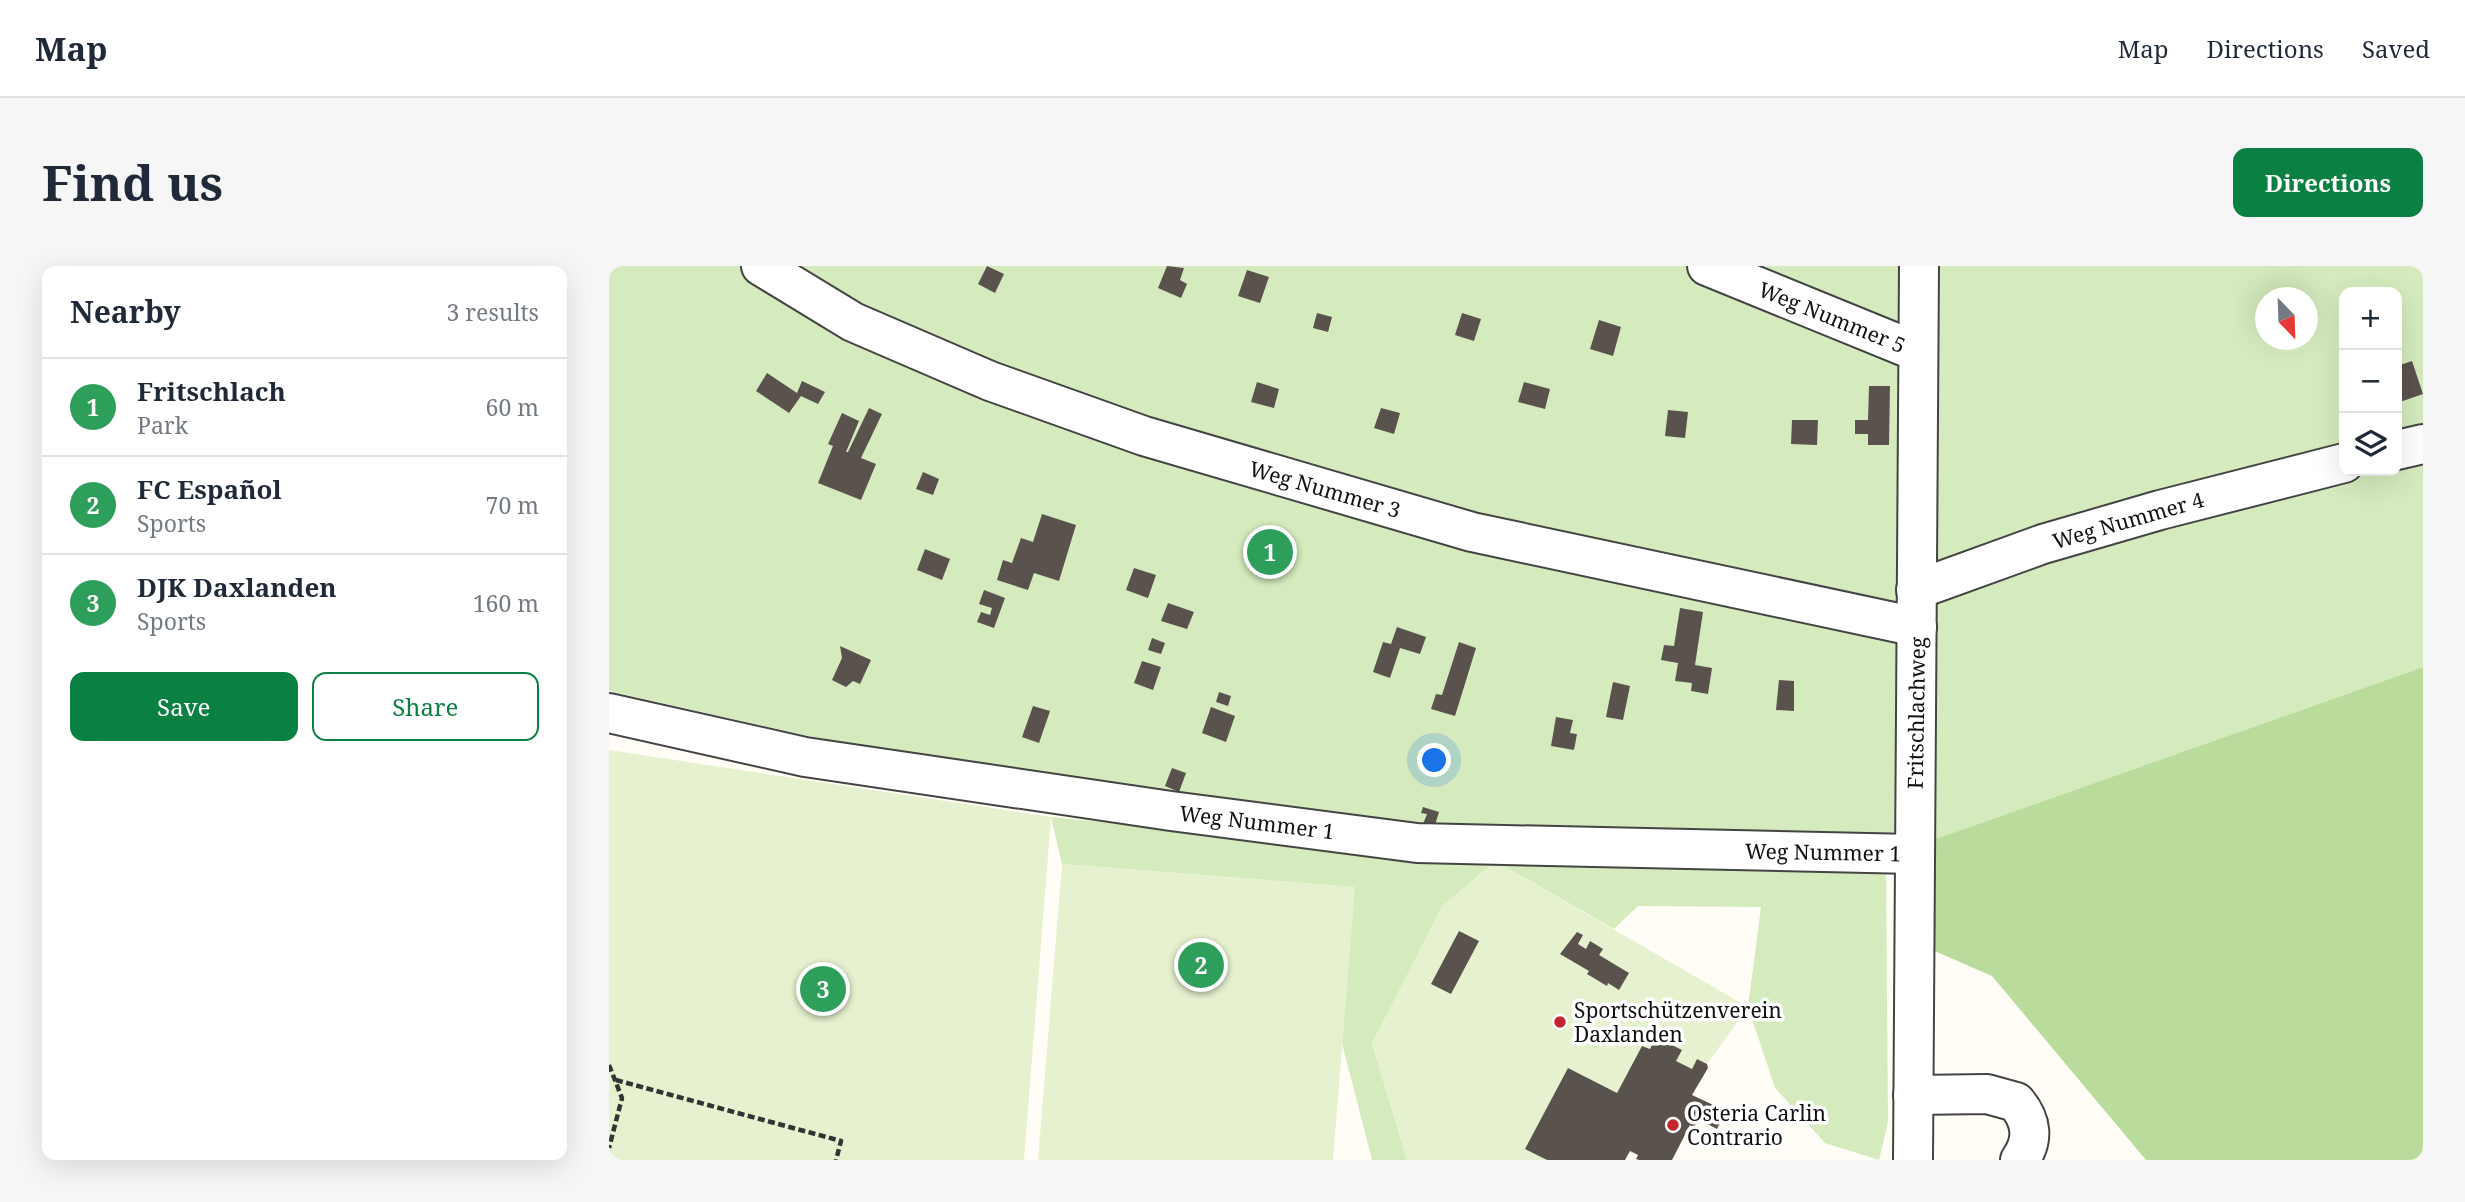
<!DOCTYPE html>
<html lang="en">
<head>
<meta charset="utf-8">
<style>
  :root { --surface:#fff; --page:#f6f6f7; --text:#1f2937; --muted:#747a83; --line:#e0e1e3; --accent:#0b8043 }
  body { margin:0; font-family:"Noto Serif",serif; background:var(--page); color:var(--text) }
  .controls { position:absolute; right:21px; top:21px; display:grid; overflow:hidden; border-radius:14px; box-shadow:0 7px 28px #0002 }
  .controls button { width:63px; height:63px; display:grid; place-items:center; padding:0; border:0; border-bottom:2px solid var(--line); background:var(--surface); color:var(--text); font:35px sans-serif }
  .compass { position:absolute; left:1646px; top:21px; width:63px; height:63px; border-radius:50%; background:var(--surface); box-shadow:0 7px 28px #0002; rotate:157deg }
  .you { position:absolute; left:826px; top:495px; width:24px; height:24px; margin:-18px; border:5px solid #fff; border-radius:50%; background:#1a73e8; box-shadow:0 0 0 10px #1a73e833 }
  .badge { display:grid; place-items:center; width:46px; height:46px; border-radius:50%; background:var(--accent); color:#fff; font-size:23px; font-weight:700 }
  .pin { position:absolute; translate:-50% -50%; border:4px solid #fff; box-shadow:0 2px 7px #0006 }
  .list { margin:0; padding:0; list-style:none }
  h2 { display:flex; justify-content:space-between; align-items:center; height:91px; margin:0; padding:0 28px; font-size:30px }
  h2 small { font-size:23px; font-weight:400; color:var(--muted) }
  .list li { display:grid; grid-template-columns:46px 1fr auto; gap:21px; align-items:center; box-sizing:border-box; height:98px; padding:0 28px; border-top:2px solid var(--line) }
  .list b { display:block; font-size:26px; white-space:nowrap }
  .list p { margin:0; font-size:23px; white-space:nowrap; color:var(--muted) }
  .list em { font-size:23px; font-style:normal; color:var(--muted) }
  .actions { display:flex; gap:14px; padding:21px 28px }
  .actions a { flex:1; padding:16px 0; border:2px solid var(--accent); border-radius:14px; text-align:center; font-size:24px; color:var(--accent) }
  .actions .main { background:var(--accent); color:#fff }
  .icon { flex:none; width:38px; height:38px; fill:none; stroke:currentColor; stroke-width:2; stroke-linecap:round; stroke-linejoin:round }
  .map { position:relative; flex:none; width:1814px; height:894px; overflow:hidden; border-radius:14px }
  header { display:flex; align-items:center; gap:42px; box-sizing:border-box; height:98px; padding:0 35px; background:var(--surface); border-bottom:2px solid var(--line) }
  header strong { font-size:33px }
  nav { display:flex; gap:38px; margin-inline-start:auto; font-size:24px }
  .intro { display:flex; align-items:center; justify-content:space-between; box-sizing:border-box; height:168px; padding:0 42px }
  h1 { margin:0; font-size:49px }
  .button { padding:18px 32px; border-radius:14px; background:var(--accent); color:#fff; font-size:24px; font-weight:700 }
  main { display:flex; gap:42px; padding:0 42px }
  aside { flex:1; background:var(--surface); border-radius:14px; box-shadow:0 7px 28px #0002 }
  .map>svg:first-child { display:block }
</style>
</head>
<body>
<header>
<strong>Map</strong>
<nav><a>Map</a><a>Directions</a><a>Saved</a></nav>
</header>
<div class="intro"><h1>Find us</h1><a class="button">Directions</a></div>
<main>
<aside>
<h2>Nearby<small>3 results</small></h2>
<ul class="list">
<li><span class="badge" style="background:#2e9e5b">1</span><div><b>Fritschlach</b><p>Park</p></div><em>60 m</em></li>
<li><span class="badge" style="background:#2e9e5b">2</span><div><b>FC Español</b><p>Sports</p></div><em>70 m</em></li>
<li><span class="badge" style="background:#2e9e5b">3</span><div><b>DJK Daxlanden</b><p>Sports</p></div><em>160 m</em></li>
</ul>
<div class="actions"><a class="main">Save</a><a>Share</a></div>
</aside>
<div class="map">
<svg width="1814" height="894" viewBox="0 0 1814 894">
  <rect width="100%" height="100%" fill="#fffdf5"/>
  <g fill="#d5ebbd" fill-rule="evenodd">
    <path d="M 0,0 L 1814,0 L 1814,401 L 1303,582 L 821,570 L 293,491 L 0,425 ZM 1735,26 L 1788,26 L 1788,205 L 1735,205 ZM 1657,32 L 1699,32 L 1699,74 L 1657,74 Z"/>
    <polygon points="442,551 886,595 1277,608 1279,856 1270,894 1216,877 1166,822 1139,741 1152,641 1029,640 1005,663 886,595 763,777 798,894 763,894 733,777 745,621 453,598"/>
  </g>
  <polygon fill="#b9dc9c" points="1814,401 1814,894 1537,894 1383,710 1321,683 1313,578"/>
  <g fill="#e6f2cf">
    <polygon points="0,484 442,551 415,894 0,894"/>
    <polygon points="886,595 1139,741 1098,798 1088,793 1083,803 1067,795 1073,784 1047,771 1041,783 1033,780 1008,827 959,802 917,883 938,894 798,894 763,777 833,640"/>
    <polygon points="453,598 746,621 724,894 429,894"/>
  </g>
  <g fill="#5a524d">
    <polygon points="378,0 395,8 386,27 369,18"/>
    <polygon points="558,0 575,2 571,14 578,18 572,32 549,22"/>
    <polygon points="638,4 660,11 651,37 629,30"/>
    <polygon points="708,47 723,51 719,66 704,62"/>
    <polygon points="853,47 872,53 865,75 846,69"/>
    <polygon points="990,54 1012,61 1004,90 981,83"/>
    <polygon points="1803,95 1814,128 1788,137 1788,100"/>
    <polygon points="158,107 188,127 193,115 216,126 209,138 192,130 180,147 147,125"/>
    <polygon points="648,116 670,123 665,142 642,136"/>
    <polygon points="915,116 941,123 936,143 909,136"/>
    <polygon points="1260,120 1281,120 1280,179 1259,179 1259,168 1246,168 1246,154 1259,154"/>
    <polygon points="260,142 273,148 252,192 267,198 252,234 209,217 224,180 219,178 233,147 250,155 237,186 239,186"/>
    <polygon points="772,142 791,147 785,168 765,162"/>
    <polygon points="1059,144 1079,146 1076,172 1056,170"/>
    <polygon points="1183,154 1209,154 1208,179 1182,178"/>
    <polygon points="314,206 330,213 324,229 307,223"/>
    <polygon points="433,248 467,259 450,315 425,307 419,324 388,314 394,294 403,297 412,272 424,276"/>
    <polygon points="316,283 341,293 333,314 308,304"/>
    <polygon points="525,302 547,309 539,332 517,324"/>
    <polygon points="375,324 396,332 385,362 368,356 372,346 381,349 383,342 370,338"/>
    <polygon points="559,337 585,346 578,363 552,355"/>
    <polygon points="1071,342 1094,346 1086,399 1103,402 1099,428 1082,425 1083,417 1066,415 1069,397 1052,394 1055,379 1065,380"/>
    <polygon points="788,361 817,371 811,388 791,382 781,412 764,406 774,376 782,378"/>
    <polygon points="543,372 556,377 552,388 539,384"/>
    <polygon points="850,376 867,382 846,450 822,443 827,428 833,429"/>
    <polygon points="231,380 262,394 251,418 244,415 237,421 223,414 233,392"/>
    <polygon points="533,395 552,401 544,424 525,417"/>
    <polygon points="1170,414 1185,415 1185,445 1167,444"/>
    <polygon points="1004,416 1021,420 1014,454 997,451"/>
    <polygon points="610,426 622,430 619,440 607,436"/>
    <polygon points="424,440 441,445 430,477 413,471"/>
    <polygon points="602,441 626,450 617,476 593,467"/>
    <polygon points="947,451 964,454 961,467 968,468 965,484 942,480"/>
    <polygon points="563,502 577,507 570,526 556,520"/>
    <polygon points="814,541 830,546 825,562 814,558 818,548 812,547"/>
    <polygon points="850,665 870,675 842,728 822,718"/>
    <polygon points="968,666 974,669 969,678 977,683 981,675 994,683 990,689 1020,707 1010,724 999,717 998,720 978,708 980,705 951,688"/>
    <polygon points="1047,771 1073,784 1067,795 1083,803 1088,793 1098,798 1099,802 1083,829 1117,845 1108,863 1089,853 1085,862 1081,859 1063,894 1030,894 1027,893 1029,889 1021,885 1016,894 938,894 916,883 959,802 1008,827 1033,780 1041,783"/>
  </g>
  <g fill="none" stroke-linecap="round" stroke-linejoin="round">
    <defs>
      <g id="minor">
        <polyline points="152,0 244,56 381,115 535,170 863,266 1308,361"/>
        <polyline points="1098,0 1309,86"/>
        <polyline points="1788,184 1814,178"/>
        <polyline points="1307,324 1434,278 1551,244 1735,197"/>
        <polyline points="0,447 196,491 562,545 808,577 1304,588"/>
        <path d="M 1304,829 L 1378,828 L 1407,836 C 1423,855 1425,874 1411,894"/>
        <polyline points="1304,894 1310,0"/>
      </g>
    </defs>
    <use href="#minor" stroke="#444" stroke-width="42"/>
    <g stroke="#333" stroke-width="4.5" stroke-dasharray="7 3.5" stroke-linecap="butt">
      <polyline points="0,799 13,832 0,882"/>
      <polyline points="7,814 232,875 227,894"/>
    </g>
    <use href="#minor" stroke="#fff" stroke-width="38"/>
  </g>
  <g fill="#c4262e" stroke="#fff" stroke-width="2.5">
    <circle cx="951" cy="756" r="7"/>
    <circle cx="1064" cy="859" r="7"/>
  </g>
  <g text-anchor="middle" dominant-baseline="central" stroke-width="7" stroke-linejoin="round" paint-order="stroke">
    <g font-size="21" fill="#111" stroke="#fff">
      <text transform="translate(1223 51) rotate(22)">Weg Nummer 5</text>
      <text transform="translate(716 223) rotate(16)">Weg Nummer 3</text>
      <text transform="translate(1519 254) rotate(-16)">Weg Nummer 4</text>
      <text transform="translate(1307 447) rotate(-89)">Fritschlachweg</text>
      <text transform="translate(648 556) rotate(7)">Weg Nummer 1</text>
      <text transform="translate(1214 586) rotate(1)">Weg Nummer 1</text>
    </g>
    <g font-size="21" fill="#111" stroke="#fff" text-anchor="start">
      <text x="965" y="744">Sportschützenverein<tspan x="965" dy="24">Daxlanden</tspan></text>
      <text x="1078" y="847">Osteria Carlin<tspan x="1078" dy="24">Contrario</tspan></text>
    </g>
  </g>
</svg>
<div class="controls">
<button>+</button>
<button>−</button>
<button><svg class="icon" aria-label="layers" viewBox="0 0 24 24"><path d="M12 4l9 5-9 5-9-5zM3 14l9 5 9-5"/></svg></button>
</div>
<svg class="compass" viewBox="-18 -18 36 36"><path d="M0-13l5 13h-10z" fill="#e53935"/><path d="M0 13l5-13h-10z" fill="#747a83"/></svg>
<div class="you"></div>
<div class="pin badge" style="left:661px;top:286px;background:#2e9e5b">1</div>
<div class="pin badge" style="left:592px;top:699px;background:#2e9e5b">2</div>
<div class="pin badge" style="left:214px;top:723px;background:#2e9e5b">3</div>
</div>
</main>
</body>
</html>
